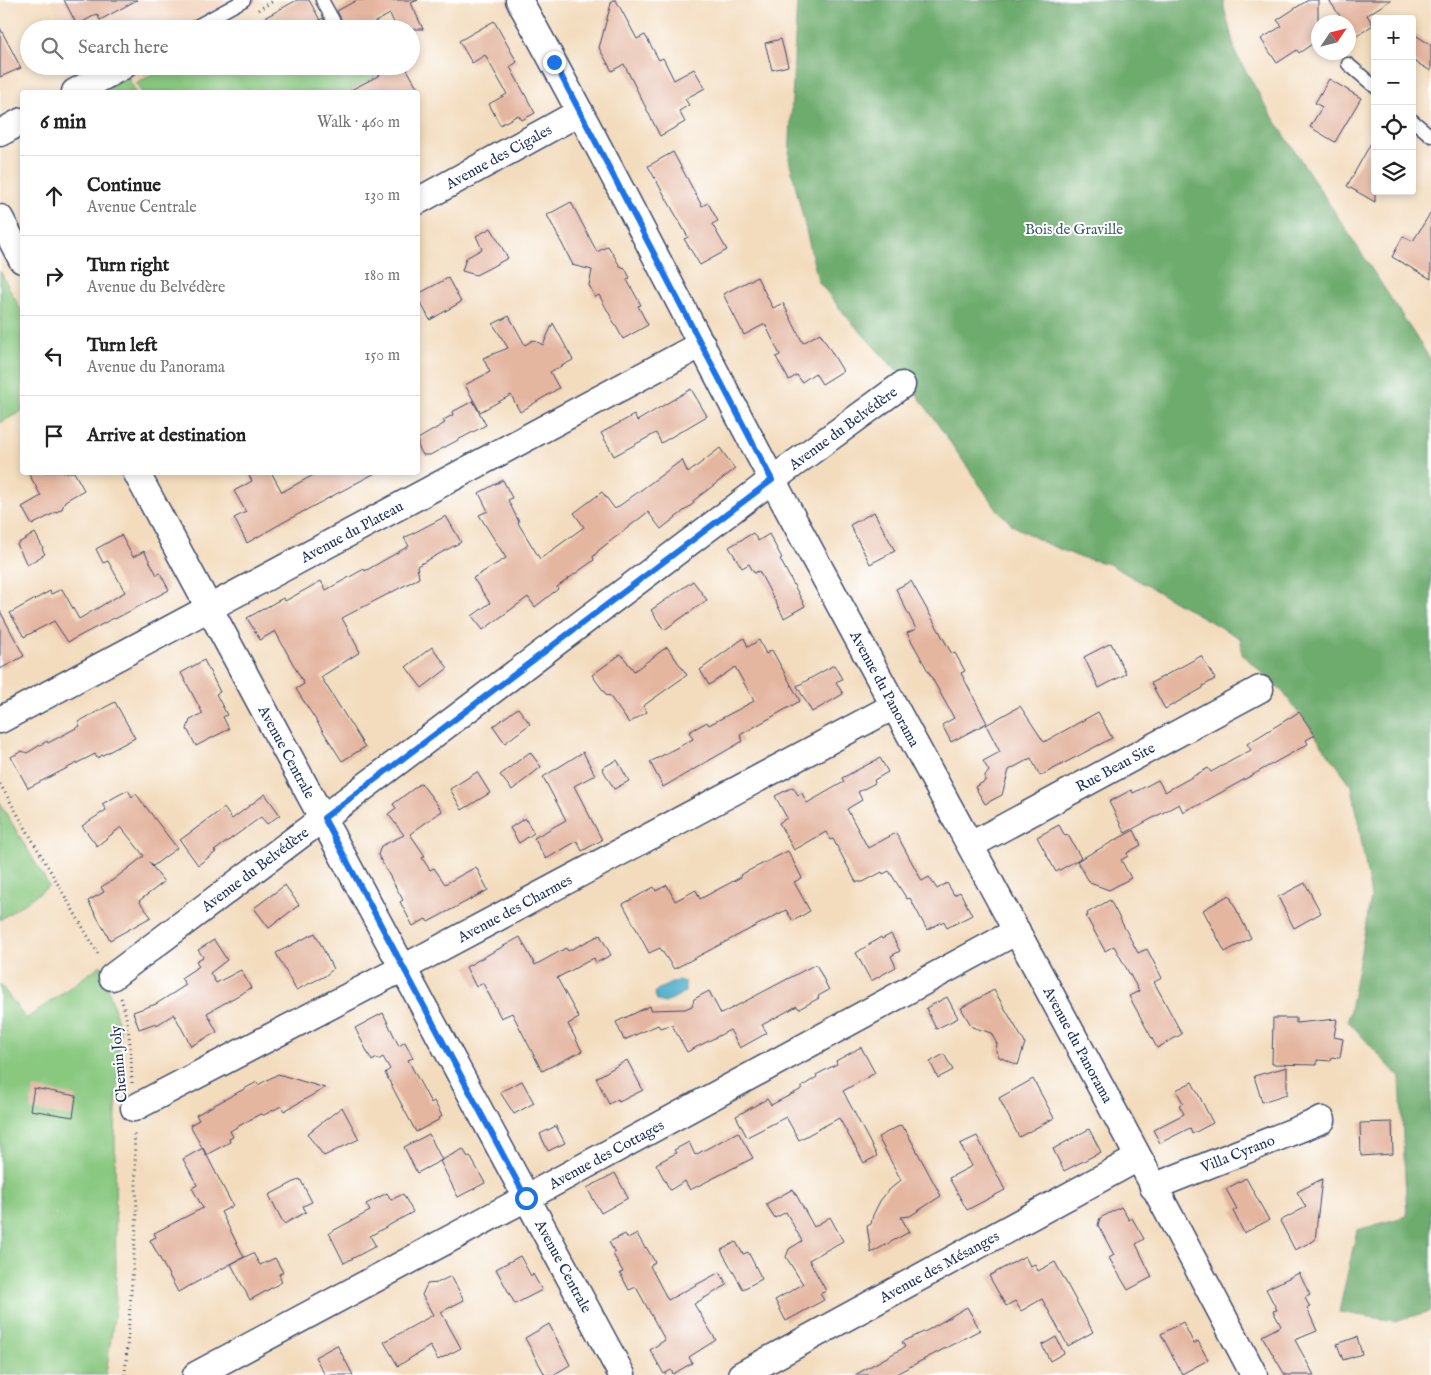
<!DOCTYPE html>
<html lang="en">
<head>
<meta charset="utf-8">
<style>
  :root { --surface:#fff; --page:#f6f6f6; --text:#222; --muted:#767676; --line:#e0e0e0 }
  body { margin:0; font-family:"IM FELL English",serif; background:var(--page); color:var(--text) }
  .controls { position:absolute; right:15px; top:15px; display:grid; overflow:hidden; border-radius:5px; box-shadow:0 2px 8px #0003 }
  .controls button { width:45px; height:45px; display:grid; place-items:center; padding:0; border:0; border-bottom:1px solid var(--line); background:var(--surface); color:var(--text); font:25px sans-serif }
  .compass { position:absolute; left:1311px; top:15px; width:45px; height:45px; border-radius:50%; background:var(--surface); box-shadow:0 2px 8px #0003; rotate:55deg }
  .stop { position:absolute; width:15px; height:15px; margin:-11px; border:4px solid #1a73e8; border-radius:50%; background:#fff }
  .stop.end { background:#1a73e8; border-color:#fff; box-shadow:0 1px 5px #0008 }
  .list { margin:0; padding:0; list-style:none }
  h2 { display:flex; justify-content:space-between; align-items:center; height:65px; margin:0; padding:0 20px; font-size:21px }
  h2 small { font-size:16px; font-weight:400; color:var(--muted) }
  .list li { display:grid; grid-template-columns:32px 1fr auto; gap:15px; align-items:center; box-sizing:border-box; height:80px; padding:0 20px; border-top:1px solid var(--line) }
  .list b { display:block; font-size:19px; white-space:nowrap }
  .list p { margin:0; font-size:16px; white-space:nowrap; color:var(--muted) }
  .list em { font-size:16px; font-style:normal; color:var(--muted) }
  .icon { flex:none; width:28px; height:28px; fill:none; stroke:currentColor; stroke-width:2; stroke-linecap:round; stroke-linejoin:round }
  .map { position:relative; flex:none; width:1431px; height:1375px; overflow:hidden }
  .search { position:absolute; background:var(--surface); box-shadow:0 2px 8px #0003; left:20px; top:20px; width:400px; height:55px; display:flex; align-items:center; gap:12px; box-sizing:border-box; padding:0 18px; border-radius:28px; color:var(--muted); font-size:19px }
  .panel { position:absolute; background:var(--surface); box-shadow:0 2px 8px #0003; left:20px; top:90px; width:400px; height:385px; border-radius:5px }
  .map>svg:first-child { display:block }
</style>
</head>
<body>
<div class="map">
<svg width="1431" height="1375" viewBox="0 0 1431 1375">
  <rect width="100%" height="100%" fill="#fff"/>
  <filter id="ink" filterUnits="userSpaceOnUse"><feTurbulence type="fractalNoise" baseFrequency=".02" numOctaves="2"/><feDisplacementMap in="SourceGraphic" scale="10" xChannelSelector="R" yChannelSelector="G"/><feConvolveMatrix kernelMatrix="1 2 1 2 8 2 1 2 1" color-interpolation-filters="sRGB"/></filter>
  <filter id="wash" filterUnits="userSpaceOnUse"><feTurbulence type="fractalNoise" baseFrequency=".0096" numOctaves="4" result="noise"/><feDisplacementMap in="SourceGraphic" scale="20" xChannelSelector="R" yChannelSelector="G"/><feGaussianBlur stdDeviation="1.12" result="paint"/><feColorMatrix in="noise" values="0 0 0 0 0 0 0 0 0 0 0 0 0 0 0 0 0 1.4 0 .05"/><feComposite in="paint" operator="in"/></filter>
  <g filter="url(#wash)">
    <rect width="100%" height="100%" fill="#f3dcbd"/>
    <polygon fill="#f2d4be" points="50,0 262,0 210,29 66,29"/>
    <g fill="#88c87f" stroke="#527c6e">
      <polygon points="166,66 269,66 273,72 285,66 370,66 376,77 347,92 141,92 136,84"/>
      <polygon points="127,76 136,92 98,92"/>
      <polygon points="0,271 22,312 22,411 0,423"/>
      <polygon points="0,803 49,886 0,920"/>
      <polygon points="101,965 120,1028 115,1133 116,1302 107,1366 105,1375 0,1375 0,984 26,1019"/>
    </g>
    <polygon fill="#6eac6e" stroke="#446e66" points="797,0 1224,0 1224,7 1236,54 1267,108 1431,360 1431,1311 1395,1321 1339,1312 1357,1230 1407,1216 1400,1078 1348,1021 1371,897 1352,786 1283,692 1242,654 1241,639 1109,564 1079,557 1047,544 1012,525 995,507 914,390 846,316 818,281 789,159"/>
    <polygon fill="#47acc7" stroke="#316e92" points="678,980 685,982 685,992 665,1003 658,1001 656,998 655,993 657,990"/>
    <g id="blocks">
      <g fill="#e4b6a0">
        <polygon points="64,0 137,0 100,20 97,14 77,25"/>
        <polygon points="297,0 309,0 320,20 323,18 329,29 244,29"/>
        <polygon points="357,0 418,0 411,3 423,29 397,29 390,14 362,29 346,29 337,11"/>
        <polygon points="612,0 616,0 637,39 645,35 659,60 663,58 674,80 694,69 705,88 685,99 689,105 679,111 685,122 660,136 624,64 612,71 599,48"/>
        <polygon points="1308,0 1318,0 1318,40 1299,53 1297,50 1277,63 1261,39 1282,26 1277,20"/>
        <polygon points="1329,0 1391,0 1367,15 1373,25 1354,38 1348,30 1348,22 1344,22"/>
        <polygon points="494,21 517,62 510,67 535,113 522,120 518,115 500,125 489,104 507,94 485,55 472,63 459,41"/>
        <polygon points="0,28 21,68 0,77"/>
        <polygon points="1412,33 1431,45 1431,71 1412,60"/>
        <polygon points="781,39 788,66 772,70 765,43"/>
        <polygon points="375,66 405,66 420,92 347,92 380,75"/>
        <polygon points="1329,79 1361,98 1335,142 1310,127 1322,107 1315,103"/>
        <polygon points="1375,136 1375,202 1347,186"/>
        <polygon points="673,152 702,206 708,203 718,221 712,224 727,250 700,265 684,239 688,237 648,166"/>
        <polygon points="571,202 597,252 608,246 620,266 625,268 630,278 627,280 641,305 638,306 648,325 623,339 599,295 595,297 589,285 592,270 572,265 573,265 547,215"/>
        <polygon points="1431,212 1431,279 1392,257 1403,236 1413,241"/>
        <polygon points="491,228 508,258 476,275 462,271 466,258 482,249 476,236"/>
        <polygon points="757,277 773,308 783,303 803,343 820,333 843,371 822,384 815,373 802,382 797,375 789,380 776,357 780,355 765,324 744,335 723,294"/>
        <polygon points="448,278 461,302 430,320 418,298 418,294"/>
        <polygon points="509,316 525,345 533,340 543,345 553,323 573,360 550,372 559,388 520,412 511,395 480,412 465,385 490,372 483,358 508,348 493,324"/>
        <polygon points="691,389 707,416 661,443 656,433 614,456 601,433 634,415 637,421"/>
        <polygon points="473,401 486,425 430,455 423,455 418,446 418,439 445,423 443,420 453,415 452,412"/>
        <polygon points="720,448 735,469 693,501 694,503 661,529 648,512 599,550 593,557 594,560 557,587 558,589 535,607 528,597 483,630 472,616 490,603 473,578 506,558 479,515 488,511 479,493 503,480 512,498 508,500 519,522 518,523 540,559 584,527 574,513 602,492 615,509 682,460 688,473"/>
        <polygon points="28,472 74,472 84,490 65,501 62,509 32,525 22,507 41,496"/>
        <polygon points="247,472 271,472 282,492 319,472 377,472 282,523 247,543 234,518 246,512 234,491 252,481"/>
        <polygon points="874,512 895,551 870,564 850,525"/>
        <polygon points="446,516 461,542 417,566 419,578 342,618 360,652 321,677 365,747 342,761 296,689 304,684 275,631 260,640 247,618 283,598 285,601 321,581 326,590 364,569 365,571 409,546 404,538"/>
        <polygon points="35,533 43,548 42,549 45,554 27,565 17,544"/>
        <polygon points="753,533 758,541 769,534 782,558 780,559 805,606 784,618 759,571 754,573 749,564 742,568 729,547"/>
        <polygon points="121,535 133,557 144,551 157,575 160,573 169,590 115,619 114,618 68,642 54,621 24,637 10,613 50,591 51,594 62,589 79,619 125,592 108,561 103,563 96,549"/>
        <polygon points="693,581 707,600 664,630 651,610"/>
        <polygon points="911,581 952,654 955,653 965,671 961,673 987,723 951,742 942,725 954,718 907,633 916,629 896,589"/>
        <polygon points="0,611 24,656 0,669"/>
        <polygon points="744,638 748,647 759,640 766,654 772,650 800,701 740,735 743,741 663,787 650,762 693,739 689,732 707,722 709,725 754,701 735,667 709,685 700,670"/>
        <polygon points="1111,643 1126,674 1099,688 1084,657"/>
        <polygon points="432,647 448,668 422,688 406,667"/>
        <polygon points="667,647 687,675 643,706 647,712 629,723 609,695 607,696 592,675 621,654 634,671"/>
        <polygon points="1201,656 1215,679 1203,686 1203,688 1165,709 1151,683"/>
        <polygon points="204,660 220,692 216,694 227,715 223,717 229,729 196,746 187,729 190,720 203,714 181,673"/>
        <polygon points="834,665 842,679 836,682 843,694 812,712 797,686"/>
        <polygon points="115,702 135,738 97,758 95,754 28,788 11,757 22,751 27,753 47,741 48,743 80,726 78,722"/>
        <polygon points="1020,706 1044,742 1098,712 1112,738 1040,776 1031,758 1009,770 1002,795 985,804 975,787 985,781 985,776 989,771 983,761 1000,752 986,725"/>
        <polygon points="518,708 530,724 505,743 493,726"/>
        <polygon points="1299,712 1315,735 1306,740 1308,744 1195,807 1194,806 1183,812 1179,804 1125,833 1109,802 1131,790 1133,793 1158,780 1165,792 1208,768 1211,772 1251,750 1247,744"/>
        <polygon points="530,752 541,767 512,790 500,775"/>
        <polygon points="583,752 595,775 574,786 602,840 582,851 577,841 546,859 534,838 566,820 543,777"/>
        <polygon points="880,758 888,772 874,780 875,783 858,792 862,800 847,809 868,848 896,833 922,881 929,877 937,889 947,883 954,895 960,892 972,915 947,928 944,921 927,930 910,898 907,899 889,871 883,874 882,872 863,882 856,882 833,839 830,840 826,832 794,850 779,823 787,818 775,796 793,787 798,795 802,793 807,803 844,782 842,778"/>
        <polygon points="617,760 629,781 614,789 602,768"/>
        <polygon points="477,772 490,793 462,810 450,789"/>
        <polygon points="421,783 442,811 410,834 425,856 422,858 430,870 434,868 445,884 476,867 488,890 428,922 426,919 413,926 400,902 403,900 378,855 381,846 404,835 388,814 396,808 393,804"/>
        <polygon points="128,790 132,797 136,794 177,848 153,866 149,862 164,882 139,901 151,917 110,940 88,901 104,892 101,887 113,880 144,856 121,827 97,846 82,826 106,810 102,804"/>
        <polygon points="265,794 280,815 267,824 261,817 214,851 216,852 198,865 180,840 224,808 232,819"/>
        <polygon points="525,818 534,833 519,843 510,828"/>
        <polygon points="1059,825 1065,836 1068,835 1081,858 1056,872 1037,837"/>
        <polygon points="1134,830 1141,845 1127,853 1128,856 1121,860 1131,878 1109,890 1090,883 1077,861"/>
        <polygon points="788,851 802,878 794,882 810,911 793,921 786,910 674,969 660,948 649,953 623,904 654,887 656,891 667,885 675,901 696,890 700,899 741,877 740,875"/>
        <polygon points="1305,883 1321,913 1294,928 1278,897"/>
        <polygon points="285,885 299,905 269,928 254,908"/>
        <polygon points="1229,895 1251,938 1225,952 1203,910"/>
        <polygon points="1110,900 1138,953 1147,949 1162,978 1154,982 1182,1034 1157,1048 1129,996 1139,991 1114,946 1105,951 1086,916 1088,916 1087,913"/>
        <polygon points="315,933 333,969 325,976 296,990 276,953"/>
        <polygon points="891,934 900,951 891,956 896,967 871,981 856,953 881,937 882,939"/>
        <polygon points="600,935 611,955 596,963 594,958 557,978 579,1018 568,1024 582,1051 542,1071 512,1013 501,1018 483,983 476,987 466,967 520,937 535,965 566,948 568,951"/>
        <polygon points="214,940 227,960 210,973 216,983 241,970 251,988 207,1013 217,1032 191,1046 174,1014 157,1025 156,1023 139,1029 133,1012 156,1004 186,985 181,978 199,966 196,961 203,957 198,950"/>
        <polygon points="816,964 829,990 818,996 819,998 799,1009 797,1006 762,1025 767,1033 740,1048 730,1030 687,1052 672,1025 660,1028 658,1025 624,1040 616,1022 650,1006 651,1010 685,1009 692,1006 694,999 709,991 721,1014"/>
        <polygon points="994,990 1025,1043 1018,1065 999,1057 996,1051 997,1044 991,1033 972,1027 961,1008"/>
        <polygon points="947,997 958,1018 936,1029 926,1008"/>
        <polygon points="383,1013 399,1046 405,1042 413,1058 408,1060 431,1103 434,1101 442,1116 439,1118 440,1119 416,1132 385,1073 390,1069 383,1057 378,1060 377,1058 372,1061 355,1028"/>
        <polygon points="1273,1018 1296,1018 1296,1023 1337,1019 1334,1037 1343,1039 1340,1058 1332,1057 1331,1061 1317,1060 1317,1065 1272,1064"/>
        <polygon points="861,1047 875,1073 843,1091 877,1156 864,1163 839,1118 799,1140 786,1117 747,1137 736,1116 767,1099 771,1105 802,1089 801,1087 817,1077 816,1075 837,1064 836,1061"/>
        <polygon points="944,1054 953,1070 938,1078 930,1062"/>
        <polygon points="627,1060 643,1090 619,1102 618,1099 609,1104 596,1078"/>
        <polygon points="1287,1067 1287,1094 1262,1102 1254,1076"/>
        <polygon points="278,1074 325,1088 284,1111 281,1106 264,1115 260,1114 230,1131 233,1137 229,1139 230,1142 206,1155 190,1125 199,1120 196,1115 257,1082 258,1085"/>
        <polygon points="1033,1079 1054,1118 1019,1137 999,1098"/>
        <polygon points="522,1081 534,1103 514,1114 500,1092"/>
        <polygon points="1192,1082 1213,1123 1192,1134 1190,1128 1160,1143 1153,1130 1184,1114 1179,1105 1183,1103 1176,1090"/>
        <polygon points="34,1088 76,1096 73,1117 30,1110"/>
        <polygon points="342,1107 359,1139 324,1156 307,1134"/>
        <polygon points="1392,1122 1393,1154 1361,1156 1360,1123"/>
        <polygon points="901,1125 904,1130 905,1129 941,1196 910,1216 901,1217 909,1232 871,1253 867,1226 871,1224 873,1215 880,1201 888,1191 901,1180 878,1137"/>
        <polygon points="556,1126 565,1143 548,1151 540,1134"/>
        <polygon points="1089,1129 1101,1152 1064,1171 1053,1149"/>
        <polygon points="738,1132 753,1158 690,1190 685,1181 670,1190 656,1164 676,1153 674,1150 689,1142 695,1155"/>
        <polygon points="429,1134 442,1160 417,1173 404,1147"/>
        <polygon points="977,1136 1005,1190 967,1210 949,1178 972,1166 960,1144"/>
        <polygon points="203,1148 233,1206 221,1212 244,1257 178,1292 150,1240 156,1237 154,1233 203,1208 192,1188 197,1185 183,1159"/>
        <polygon points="463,1149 468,1157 470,1156 485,1183 458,1197 440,1161"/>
        <polygon points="615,1173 628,1198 601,1213 587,1188"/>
        <polygon points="1246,1178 1269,1220 1244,1233 1233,1211 1237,1209 1226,1189"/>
        <polygon points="300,1179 312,1202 303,1206 306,1212 284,1224 269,1195"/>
        <polygon points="1322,1179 1315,1240 1295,1250 1280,1221 1306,1207 1297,1192"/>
        <polygon points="793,1189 814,1227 830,1217 843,1241 809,1260 826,1291 820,1294 824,1300 786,1321 775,1300 803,1284 786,1257 789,1249 802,1241 786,1212 775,1218 766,1204"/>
        <polygon points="387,1193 391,1200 403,1194 413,1212 370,1236 376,1246 344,1263 329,1233 370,1211 366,1204"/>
        <polygon points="1121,1207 1129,1220 1132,1218 1144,1239 1136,1244 1152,1277 1128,1290 1109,1258 1114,1255 1098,1225 1100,1218"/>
        <polygon points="625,1234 628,1239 637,1234 645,1248 646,1247 655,1262 650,1266 668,1300 720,1272 727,1285 694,1304 716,1340 689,1357 692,1363 673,1374 671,1370 664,1374 650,1350 665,1340 636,1287 629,1290 620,1273 623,1272 613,1254 615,1253 609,1242"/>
        <polygon points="736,1242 743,1254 748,1252 762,1279 743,1289 721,1250"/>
        <polygon points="253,1253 260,1265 275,1258 283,1272 279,1274 282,1282 250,1300 231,1264"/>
        <polygon points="520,1256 531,1276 533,1274 542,1290 515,1304 496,1269"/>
        <polygon points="1025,1256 1030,1266 1035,1264 1038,1271 1055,1262 1093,1332 1068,1346 1042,1299 1021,1311 1015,1301 1006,1306 989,1276"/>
        <polygon points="1299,1273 1310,1295 1305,1298 1310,1307 1307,1308 1317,1331 1295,1340 1314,1375 1285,1375 1262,1336 1281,1326 1273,1311 1277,1310 1266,1289"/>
        <polygon points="451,1276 464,1300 441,1312 461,1348 438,1360 430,1346 398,1366 384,1342 433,1315 422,1295 427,1284 437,1283"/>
        <polygon points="967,1307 980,1330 894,1375 855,1375 905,1347 902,1342 928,1330"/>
        <polygon points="1183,1322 1194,1344 1198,1341 1208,1360 1182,1374 1161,1334"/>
        <polygon points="549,1324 570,1365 553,1375 545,1375 525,1338"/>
        <polygon points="1056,1337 1064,1353 1050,1361 1042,1345"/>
        <polygon points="1357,1337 1362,1354 1343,1360 1337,1344"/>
        <polygon points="337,1345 353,1375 325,1375 315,1357"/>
      </g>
    </g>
  </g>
  <g filter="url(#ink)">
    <use href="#blocks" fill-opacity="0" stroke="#3b496c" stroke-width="1"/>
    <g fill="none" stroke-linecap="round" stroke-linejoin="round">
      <defs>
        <g id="service">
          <polyline points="322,0 338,29"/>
          <polyline points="191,29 244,0"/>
          <polyline points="1348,64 1375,87"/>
          <polyline points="1412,120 1431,136"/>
        </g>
        <g id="minor">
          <path id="s1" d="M 519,0 C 608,159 689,324 775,485 C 934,782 1098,1076 1254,1375"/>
          <polyline points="75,92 123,66"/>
          <polyline points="0,133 22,121"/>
          <path id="s2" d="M 418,201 L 580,112"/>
          <polyline points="0,218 22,260"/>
          <path id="s3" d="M 136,472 L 622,1375"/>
          <path id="s4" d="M 0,720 L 702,344"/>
          <path id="s5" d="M 971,845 L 1260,689"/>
          <path id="s6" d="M 112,977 L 772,480 L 902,385"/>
          <path id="s7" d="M 134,1108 L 403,968 L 894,706"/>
          <path id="s8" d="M 1153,1187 L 1322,1120"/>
          <path id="s9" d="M 196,1375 L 526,1198 L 1017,931"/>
          <path id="s10" d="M 741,1375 L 1138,1158"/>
        </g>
      </defs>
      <use href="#service" stroke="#3b496c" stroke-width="15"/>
      <use href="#minor" stroke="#3b496c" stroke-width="29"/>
      <g stroke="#3b496c" stroke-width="3" stroke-dasharray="1 4" stroke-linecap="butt">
        <polyline points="258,10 275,0"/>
        <polyline points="144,73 157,66"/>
        <polyline points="0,784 100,957"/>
        <path d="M 121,998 C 130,1025 131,1054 132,1083"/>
        <polyline points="125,1375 137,1212 134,1131"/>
      </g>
      <use href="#service" stroke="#fff" stroke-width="12"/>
      <use href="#minor" stroke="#fff" stroke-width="26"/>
    </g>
  </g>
  <g fill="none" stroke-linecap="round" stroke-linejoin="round" filter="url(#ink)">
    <polyline stroke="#1a73e8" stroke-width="6" points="526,1198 324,818 772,480 554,62"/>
  </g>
  <g text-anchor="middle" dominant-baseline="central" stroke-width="4" stroke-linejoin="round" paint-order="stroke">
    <g font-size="15" fill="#1b2f5e" stroke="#fff">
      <text stroke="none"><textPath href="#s2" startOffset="92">Avenue des Cigales</textPath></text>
      <text stroke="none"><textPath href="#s6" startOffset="914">Avenue du Belvédère</textPath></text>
      <text stroke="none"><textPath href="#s4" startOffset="399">Avenue du Plateau</textPath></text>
      <text stroke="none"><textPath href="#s1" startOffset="780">Avenue du Panorama</textPath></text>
      <text stroke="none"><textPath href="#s3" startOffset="318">Avenue Centrale</textPath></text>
      <text stroke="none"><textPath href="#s5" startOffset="164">Rue Beau Site</textPath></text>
      <text stroke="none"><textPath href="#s6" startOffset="179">Avenue du Belvédère</textPath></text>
      <text stroke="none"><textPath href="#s7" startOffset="430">Avenue des Charmes</textPath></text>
      <text stroke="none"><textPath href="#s1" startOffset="1185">Avenue du Panorama</textPath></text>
      <text transform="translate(119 1064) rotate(-95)">Chemin Joly</text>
      <text stroke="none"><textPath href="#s9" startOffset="466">Avenue des Cottages</textPath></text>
      <text stroke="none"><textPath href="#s8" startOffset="91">Villa Cyrano</textPath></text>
      <text stroke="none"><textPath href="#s3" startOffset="902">Avenue Centrale</textPath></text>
      <text stroke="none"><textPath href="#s10" startOffset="226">Avenue des Mésanges</textPath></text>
    </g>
    <g font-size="15" fill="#3c5d68" stroke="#fff">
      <text x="1074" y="229">Bois de Graville</text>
    </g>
  </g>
</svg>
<div class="controls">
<button>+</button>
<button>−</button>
<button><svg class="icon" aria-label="locate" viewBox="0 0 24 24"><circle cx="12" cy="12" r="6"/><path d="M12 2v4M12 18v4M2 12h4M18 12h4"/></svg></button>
<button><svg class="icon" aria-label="layers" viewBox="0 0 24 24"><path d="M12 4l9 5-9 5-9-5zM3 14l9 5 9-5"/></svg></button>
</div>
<svg class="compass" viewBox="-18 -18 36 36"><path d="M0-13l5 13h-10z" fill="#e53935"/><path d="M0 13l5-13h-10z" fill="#767676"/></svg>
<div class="stop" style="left:526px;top:1198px"></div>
<div class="stop end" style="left:554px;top:62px"></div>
<div class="search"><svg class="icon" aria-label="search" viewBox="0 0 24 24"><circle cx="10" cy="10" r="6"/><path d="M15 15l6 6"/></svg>Search here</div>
<section class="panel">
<h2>6 min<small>Walk · 460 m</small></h2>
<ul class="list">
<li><svg class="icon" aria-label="ahead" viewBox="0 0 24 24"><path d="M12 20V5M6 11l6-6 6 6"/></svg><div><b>Continue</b><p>Avenue Centrale</p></div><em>130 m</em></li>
<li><svg class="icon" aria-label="right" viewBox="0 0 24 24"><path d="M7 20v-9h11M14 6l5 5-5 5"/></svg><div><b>Turn right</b><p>Avenue du Belvédère</p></div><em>180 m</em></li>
<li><svg class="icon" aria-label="left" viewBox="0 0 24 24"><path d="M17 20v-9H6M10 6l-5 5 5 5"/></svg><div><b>Turn left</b><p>Avenue du Panorama</p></div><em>150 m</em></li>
<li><svg class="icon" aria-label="arrive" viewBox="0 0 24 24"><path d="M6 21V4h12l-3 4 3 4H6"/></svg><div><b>Arrive at destination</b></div></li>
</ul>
</section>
</div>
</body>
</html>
